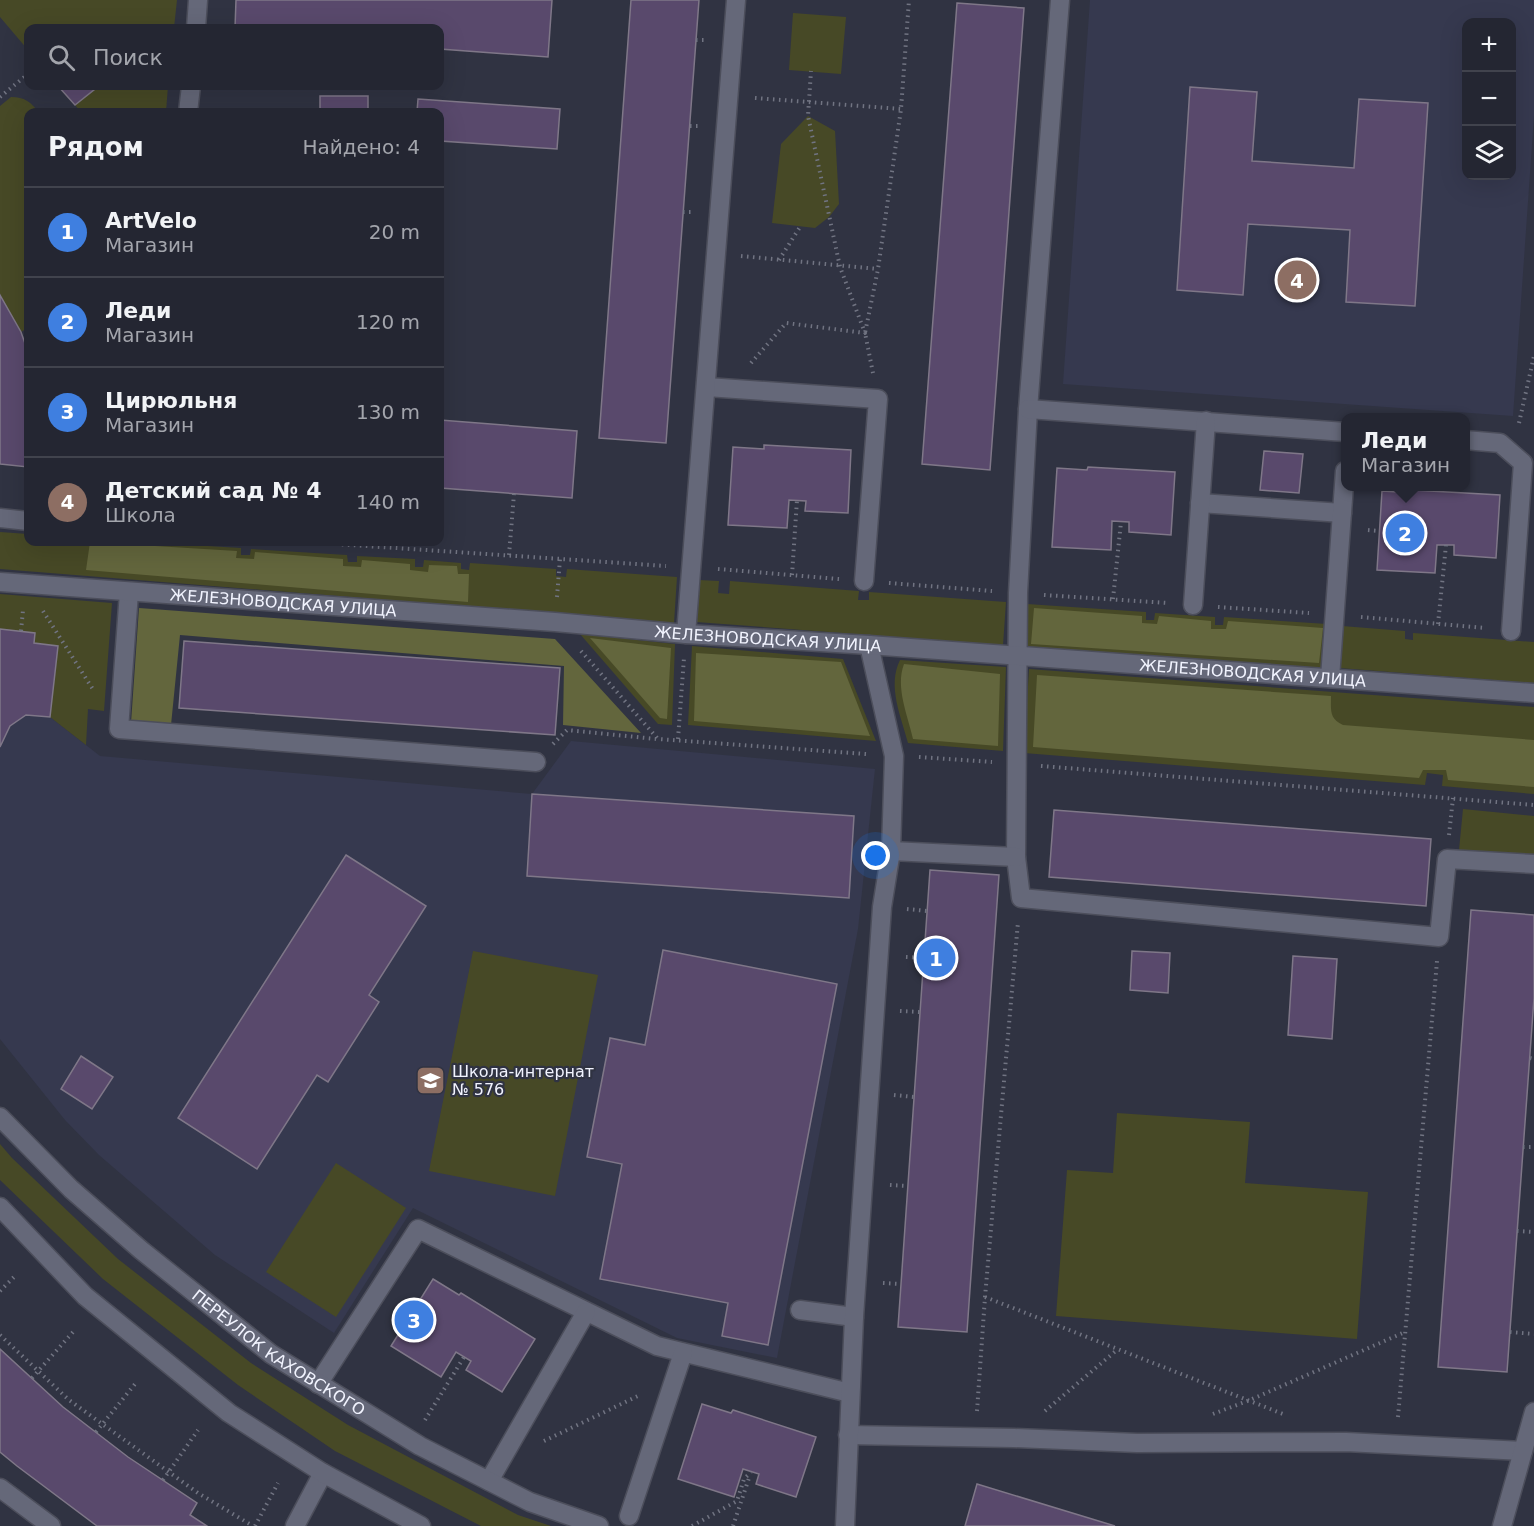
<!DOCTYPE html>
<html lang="ru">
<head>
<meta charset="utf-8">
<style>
  :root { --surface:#242632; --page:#2c2e3a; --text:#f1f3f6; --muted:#a3a5ac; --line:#41434d; --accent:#f0a27a }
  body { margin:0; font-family:"DejaVu Sans",sans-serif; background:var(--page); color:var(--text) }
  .controls { position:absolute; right:18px; top:18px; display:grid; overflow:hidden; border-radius:12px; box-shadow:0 6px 24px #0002 }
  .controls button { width:54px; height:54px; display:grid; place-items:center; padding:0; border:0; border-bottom:2px solid var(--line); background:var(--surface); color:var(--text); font:30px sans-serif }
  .you { position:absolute; left:876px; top:856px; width:21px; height:21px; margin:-15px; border:4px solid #fff; border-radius:50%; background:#1a73e8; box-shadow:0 0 0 9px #1a73e833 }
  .badge { display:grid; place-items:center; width:39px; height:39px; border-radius:50%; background:var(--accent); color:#fff; font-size:20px; font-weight:700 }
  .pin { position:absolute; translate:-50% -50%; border:3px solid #fff; box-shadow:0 2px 6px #0006 }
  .popup { position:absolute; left:1341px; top:413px; width:129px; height:78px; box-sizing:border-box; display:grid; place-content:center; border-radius:12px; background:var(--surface); filter:drop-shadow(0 2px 4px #0005); font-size:20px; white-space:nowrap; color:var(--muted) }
  .popup b { font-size:22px; color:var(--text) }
  .popup::after { content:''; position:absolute; left:50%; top:100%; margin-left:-12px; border:12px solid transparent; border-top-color:var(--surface) }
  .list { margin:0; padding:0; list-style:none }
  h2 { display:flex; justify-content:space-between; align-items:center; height:78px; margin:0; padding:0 24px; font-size:26px }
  h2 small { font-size:20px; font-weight:400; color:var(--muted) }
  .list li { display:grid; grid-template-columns:39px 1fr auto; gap:18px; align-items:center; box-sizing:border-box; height:90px; padding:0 24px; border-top:2px solid var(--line) }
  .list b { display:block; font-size:22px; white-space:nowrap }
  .list p { margin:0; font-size:20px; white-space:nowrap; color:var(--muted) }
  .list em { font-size:20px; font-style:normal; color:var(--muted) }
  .icon { flex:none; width:33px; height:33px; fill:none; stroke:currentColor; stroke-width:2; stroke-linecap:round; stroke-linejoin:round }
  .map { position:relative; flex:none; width:1534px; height:1526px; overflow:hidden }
  .search { position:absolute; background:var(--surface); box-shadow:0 6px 24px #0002; left:24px; top:24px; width:420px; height:66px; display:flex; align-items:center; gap:15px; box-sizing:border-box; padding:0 21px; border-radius:12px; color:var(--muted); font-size:22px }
  .panel { position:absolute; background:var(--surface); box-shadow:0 6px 24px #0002; left:24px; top:108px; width:420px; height:438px; border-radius:12px }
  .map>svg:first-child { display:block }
</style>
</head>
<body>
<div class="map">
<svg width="1534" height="1526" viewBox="0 0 1534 1526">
  <rect width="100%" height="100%" fill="#303342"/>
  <g fill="#36394f" fill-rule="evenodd">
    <path d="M 1090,0 L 1534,0 L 1534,116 L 1513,416 L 1063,384 ZM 1466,22 L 1512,22 L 1512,176 L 1466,176 Z"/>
    <polygon points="0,629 35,633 50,717 100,756 532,794 571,741 875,769 858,929 777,1358 677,1338 413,1208 334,1333 215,1255 99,1155 65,1120 0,1039"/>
  </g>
  <g fill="#474926">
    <polygon points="0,0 177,0 174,28 28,28 28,50 0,17"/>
    <polygon points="793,13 846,17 841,74 789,70"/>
    <polygon points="93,86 168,86 166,112 81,112 75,105 95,89"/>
    <path d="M 11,97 C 25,97 30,102 39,112 L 28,112 L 28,328 L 21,332 L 0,295 L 0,106 Z"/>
    <polygon points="808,116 835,131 839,204 829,217 815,228 772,223 781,144"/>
    <polygon points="0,532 28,534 28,542 141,542 241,548 241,555 250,555 251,549 347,555 348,562 357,562 357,556 415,559 415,567 423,567 424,560 461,563 461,569 469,570 470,563 556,569 556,576 566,577 567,569 677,577 674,623 0,569"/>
    <polygon points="699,580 719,581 718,593 729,594 730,581 859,591 858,600 869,600 869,592 1006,602 1003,645 696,622"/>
    <polygon points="0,594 112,603 104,711 88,709 86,745 50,717 58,646 34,643 35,633 0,629"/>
    <polygon points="1027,604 1146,612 1146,620 1154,620 1155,613 1215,617 1215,625 1223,625 1224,617 1327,624 1323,669 1024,647"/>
    <polygon points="1342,626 1405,631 1405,639 1413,640 1413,633 1534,642 1534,683 1339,668"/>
    <polygon points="580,634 675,644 672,725 658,724"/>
    <polygon points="692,646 843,659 876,741 688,725"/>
    <path d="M 900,660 L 1006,667 L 1003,751 L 908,743 C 901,716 887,686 900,660 Z"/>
    <polygon points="1029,669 1534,707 1534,794 1442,786 1443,775 1427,773 1425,785 1024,753"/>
    <polygon points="1463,809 1534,816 1534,857 1459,850"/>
    <polygon points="473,951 598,975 555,1196 429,1171"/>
    <polygon points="1117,1113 1250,1122 1245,1183 1368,1192 1357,1339 1056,1316 1067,1170 1113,1173"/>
    <polygon points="0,1144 12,1158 118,1259 251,1363 348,1425 518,1515 551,1526 481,1526 335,1451 238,1385 103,1279 0,1180"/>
    <polygon points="336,1163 406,1208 336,1317 266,1272"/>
  </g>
  <g fill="#63663d">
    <polygon points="90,542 237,551 236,558 254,559 255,552 343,559 343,566 361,567 362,560 410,564 410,570 428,572 429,565 457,566 458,574 469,574 468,602 86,570"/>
    <polygon points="139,608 555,639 641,733 563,725 564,666 180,635 171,725 131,723"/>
    <polygon points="1034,608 1142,616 1142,623 1157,624 1159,616 1211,621 1211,629 1226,629 1228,621 1323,628 1319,663 1031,644"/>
    <polygon points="590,638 671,648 667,719 660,718"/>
    <polygon points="696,653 841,662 870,736 694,721"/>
    <path d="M 904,664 L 1000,674 L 998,746 L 913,739 C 908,716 895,687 904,664 Z"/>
    <path d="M 1037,675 L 1331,696 C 1331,710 1329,719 1343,725 L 1534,740 L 1534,787 L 1448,780 L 1446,770 L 1423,770 L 1419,778 L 1033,747 Z"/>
  </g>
  <g fill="#59496c" stroke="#7f7788" stroke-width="1.5">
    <polygon points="236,0 552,0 548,57 440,49 440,28 235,28"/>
    <polygon points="631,0 699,0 666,443 599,438"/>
    <polygon points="957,3 1024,8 990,470 922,464"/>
    <polygon points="58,86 93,86 95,89 75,105"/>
    <polygon points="1190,87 1257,92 1252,161 1354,168 1359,99 1428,103 1415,306 1346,302 1350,230 1248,224 1243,295 1177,290"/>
    <rect x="320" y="96" width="48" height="16"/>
    <polygon points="418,99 560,109 557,149 440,141 440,112 417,112"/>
    <polygon points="0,295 21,332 28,352 28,467 0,464"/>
    <polygon points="440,420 577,431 572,498 440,488"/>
    <polygon points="764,445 851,450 848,513 805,511 806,501 789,500 787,528 728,525 733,447 764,449"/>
    <polygon points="1264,451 1303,454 1299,493 1260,490"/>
    <polygon points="1088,467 1175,472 1171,535 1129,532 1129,522 1112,521 1111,550 1052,547 1057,468 1087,470"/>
    <polygon points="1412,490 1500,495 1496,558 1454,555 1454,545 1437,545 1435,573 1377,570 1382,491 1412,493"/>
    <polygon points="0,629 35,633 34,643 58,646 50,717 26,715 10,726 0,747"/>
    <polygon points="184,641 560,668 555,735 179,708"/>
    <polygon points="532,794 854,816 849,898 527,876"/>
    <polygon points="1054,810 1431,839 1426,906 1049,877"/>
    <polygon points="346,855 426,906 369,995 379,1002 328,1082 317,1075 257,1169 178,1118"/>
    <polygon points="930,870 999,875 967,1332 898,1327"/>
    <polygon points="1471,910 1534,915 1534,998 1507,1372 1438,1367"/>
    <polygon points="663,950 837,984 768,1345 722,1336 728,1303 600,1279 622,1164 587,1157 610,1038 645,1045"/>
    <polygon points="1132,951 1170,953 1168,993 1130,990"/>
    <polygon points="1293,956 1337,959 1332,1039 1288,1035"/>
    <polygon points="81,1056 113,1077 92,1109 61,1089"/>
    <polygon points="433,1279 459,1295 461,1293 535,1339 502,1392 466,1370 471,1361 456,1352 441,1377 391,1346"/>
    <polygon points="0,1349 63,1407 128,1457 197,1503 190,1515 207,1526 97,1526 17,1466 0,1452"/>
    <polygon points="702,1404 731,1413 733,1410 816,1437 796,1497 756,1484 759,1474 743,1469 734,1497 678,1479"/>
    <polygon points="977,1484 1115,1526 965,1526"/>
  </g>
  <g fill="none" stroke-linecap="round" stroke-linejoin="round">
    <defs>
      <g id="service">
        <polyline points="1060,0 1028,409 1018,593 1016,857 1021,898 1439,937 1447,859 1534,864"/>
        <polyline points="196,28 198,0"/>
        <polyline points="188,112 191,86"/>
        <polyline points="707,387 878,399 864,581"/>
        <polyline points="1028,409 1345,432"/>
        <polyline points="1465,440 1500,443 1523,463 1511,631"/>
        <polyline points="1200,503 1342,513"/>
        <polyline points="0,518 28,521"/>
        <polyline points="129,592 119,729 536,762"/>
        <polyline points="1193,605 1206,421"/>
        <polyline points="686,634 736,0"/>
        <polyline points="1330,678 1345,471"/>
        <polyline points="891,851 1016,857"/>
        <polyline points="800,1310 854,1317"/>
        <polyline points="318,1384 418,1229 657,1346 850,1393"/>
        <polyline points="848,1435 1014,1438 1137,1443 1346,1442 1523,1451"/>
        <polyline points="489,1481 586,1312"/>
        <polyline points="0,1488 51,1526"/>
        <polyline points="629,1516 683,1353"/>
        <polyline points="295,1526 323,1473"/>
        <polyline points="845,1526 854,1317 882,907 891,851 894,756 869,645"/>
        <polyline points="1502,1526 1534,1412"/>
      </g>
      <g id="minor">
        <path id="s1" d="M 0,582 L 555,622 L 686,634 L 869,645 L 1534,693"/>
        <path id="s2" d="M 0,1117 L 71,1189 L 141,1250 L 271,1354 L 420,1446 L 530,1502 L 599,1526"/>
        <polyline points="0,1207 85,1296 229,1413 323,1473 421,1526"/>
      </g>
    </defs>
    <use href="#service" stroke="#4c4e5b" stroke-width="21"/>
    <use href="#minor" stroke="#4c4e5b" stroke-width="21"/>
    <g stroke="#717482" stroke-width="4" stroke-dasharray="1.5 4.5" stroke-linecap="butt">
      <polyline points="696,40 707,40"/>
      <polyline points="0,97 28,74"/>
      <polyline points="755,98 901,109"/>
      <polyline points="690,126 701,126"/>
      <polyline points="683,212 694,212"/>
      <polyline points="741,256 878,269"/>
      <polyline points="779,260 800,227"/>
      <polyline points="751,363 786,323 865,333 840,267 808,116 811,71"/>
      <polyline points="873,373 865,333 878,269 901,109 909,0"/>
      <polyline points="1519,423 1534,356"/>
      <polyline points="1368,530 1379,531"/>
      <polyline points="306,542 666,566"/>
      <polyline points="509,555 514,494"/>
      <polyline points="718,569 839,579"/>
      <polyline points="792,575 797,500"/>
      <polyline points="889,583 992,591"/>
      <polyline points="1044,595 1168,603"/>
      <polyline points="557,597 560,559"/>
      <polyline points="1113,599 1121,522"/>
      <polyline points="1218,607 1309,613"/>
      <polyline points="43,611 94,691"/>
      <polyline points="1361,617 1485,628"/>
      <polyline points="1438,624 1446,545"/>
      <polyline points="21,631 23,610"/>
      <polyline points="581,651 658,739 866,754"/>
      <polyline points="678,739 684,658"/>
      <polyline points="553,744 567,730 656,739"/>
      <polyline points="919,757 992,762"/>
      <polyline points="1041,766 1534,805"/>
      <polyline points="1449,835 1453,798"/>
      <polyline points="907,909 927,911"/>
      <polyline points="906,957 924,958"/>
      <polyline points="900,1011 920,1012"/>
      <polyline points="1530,1058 1534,1059"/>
      <polyline points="894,1095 914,1097"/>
      <polyline points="1523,1147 1534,1147"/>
      <polyline points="890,1185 908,1186"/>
      <polyline points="1517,1231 1534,1232"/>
      <polyline points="883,1283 901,1284"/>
      <polyline points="0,1291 16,1275"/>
      <polyline points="985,1297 1283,1414"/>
      <polyline points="1510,1332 1534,1334"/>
      <polyline points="0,1335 69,1400 198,1493 253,1526"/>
      <polyline points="32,1378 73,1332"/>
      <polyline points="977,1411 985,1297 1018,922"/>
      <polyline points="1045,1411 1118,1349"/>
      <polyline points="1213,1414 1250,1400 1405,1332"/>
      <polyline points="1398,1417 1437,961"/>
      <polyline points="425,1420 464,1357"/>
      <polyline points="96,1432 135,1384"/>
      <polyline points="544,1441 640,1395"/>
      <polyline points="163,1480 198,1430"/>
      <polyline points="255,1526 278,1483"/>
      <polyline points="692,1526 737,1501 744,1479 751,1472"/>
      <polyline points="733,1526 750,1475"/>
    </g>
    <use href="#service" stroke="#656879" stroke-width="18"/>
    <use href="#minor" stroke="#656879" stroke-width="18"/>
  </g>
  <defs>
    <symbol id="school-square" viewBox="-11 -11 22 22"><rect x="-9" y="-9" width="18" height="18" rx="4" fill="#8d6e63" stroke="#303342"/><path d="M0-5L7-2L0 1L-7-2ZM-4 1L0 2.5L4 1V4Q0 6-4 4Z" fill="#fff"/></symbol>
  </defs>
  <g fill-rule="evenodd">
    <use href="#school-square" x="414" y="1064" width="33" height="33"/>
  </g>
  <g text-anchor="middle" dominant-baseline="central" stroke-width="4.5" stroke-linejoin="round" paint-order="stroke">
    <g font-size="16" fill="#f1f3fe" stroke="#303342">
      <text stroke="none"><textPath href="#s1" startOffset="284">ЖЕЛЕЗНОВОДСКАЯ УЛИЦА</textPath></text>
      <text stroke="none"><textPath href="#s1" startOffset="770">ЖЕЛЕЗНОВОДСКАЯ УЛИЦА</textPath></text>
      <text stroke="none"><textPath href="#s1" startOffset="1256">ЖЕЛЕЗНОВОДСКАЯ УЛИЦА</textPath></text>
      <text stroke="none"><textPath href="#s2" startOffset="366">ПЕРЕУЛОК КАХОВСКОГО</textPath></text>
    </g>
    <g font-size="16" fill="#f1f3fe" stroke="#303342" text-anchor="start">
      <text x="452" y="1071">Школа-интернат<tspan x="452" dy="18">№ 576</tspan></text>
    </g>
  </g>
</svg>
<div class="controls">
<button>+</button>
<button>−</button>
<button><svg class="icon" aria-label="layers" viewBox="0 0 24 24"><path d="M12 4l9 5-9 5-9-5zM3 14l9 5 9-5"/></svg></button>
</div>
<div class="you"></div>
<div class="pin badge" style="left:936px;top:958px;background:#3f7fe0">1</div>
<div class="pin badge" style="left:1405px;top:533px;background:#3f7fe0">2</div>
<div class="popup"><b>Леди</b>Магазин</div>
<div class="pin badge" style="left:414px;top:1320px;background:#3f7fe0">3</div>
<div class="pin badge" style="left:1297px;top:280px;background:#8d6e63">4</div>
<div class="search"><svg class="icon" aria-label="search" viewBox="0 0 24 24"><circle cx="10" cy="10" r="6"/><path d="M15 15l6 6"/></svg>Поиск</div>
<section class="panel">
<h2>Рядом<small>Найдено: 4</small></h2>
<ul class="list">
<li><span class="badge" style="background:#3f7fe0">1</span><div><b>ArtVelo</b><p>Магазин</p></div><em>20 m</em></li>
<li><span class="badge" style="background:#3f7fe0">2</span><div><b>Леди</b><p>Магазин</p></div><em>120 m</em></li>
<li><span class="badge" style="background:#3f7fe0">3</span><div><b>Цирюльня</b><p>Магазин</p></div><em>130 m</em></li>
<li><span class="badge" style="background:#8d6e63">4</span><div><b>Детский сад № 4</b><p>Школа</p></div><em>140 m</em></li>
</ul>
</section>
</div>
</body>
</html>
